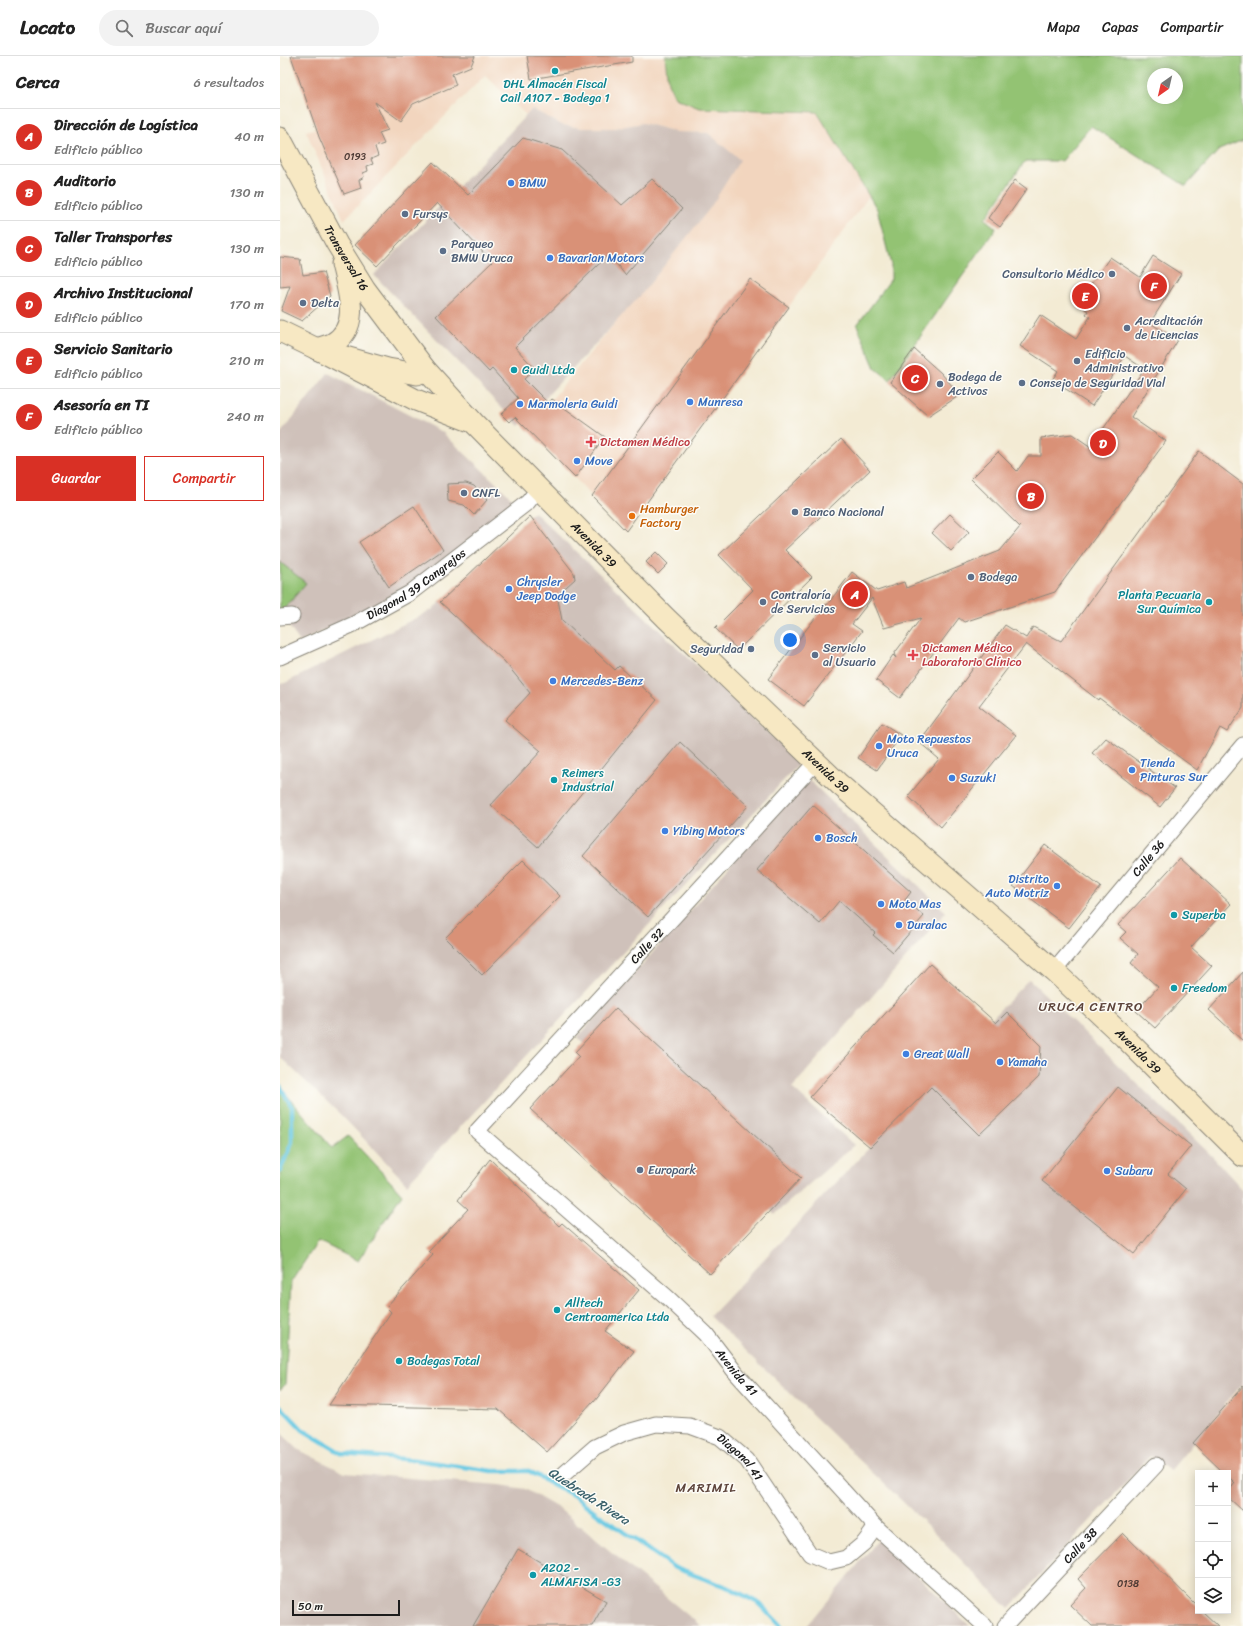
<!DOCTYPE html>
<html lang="es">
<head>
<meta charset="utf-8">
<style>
  :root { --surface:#fff; --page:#f2f2f2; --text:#222; --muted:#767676; --line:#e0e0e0; --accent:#d93025 }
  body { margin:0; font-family:Sriracha,sans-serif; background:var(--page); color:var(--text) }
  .controls { position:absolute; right:12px; bottom:12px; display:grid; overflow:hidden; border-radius:0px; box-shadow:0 2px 10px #0003 }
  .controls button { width:36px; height:36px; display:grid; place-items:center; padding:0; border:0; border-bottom:1px solid var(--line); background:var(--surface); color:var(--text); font:20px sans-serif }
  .compass { position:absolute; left:867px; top:12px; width:36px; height:36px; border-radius:50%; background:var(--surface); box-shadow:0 2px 10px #0003; rotate:214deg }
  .scale { position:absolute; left:12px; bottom:10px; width:108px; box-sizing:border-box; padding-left:4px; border:2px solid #1c1c1c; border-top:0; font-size:11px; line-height:14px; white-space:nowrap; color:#1c1c1c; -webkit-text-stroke:3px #fdfcf7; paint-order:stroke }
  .you { position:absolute; left:510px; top:584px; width:14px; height:14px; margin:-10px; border:3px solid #fff; border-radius:50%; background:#1a73e8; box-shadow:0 0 0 6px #1a73e833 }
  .badge { display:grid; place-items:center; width:26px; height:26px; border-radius:50%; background:var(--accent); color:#fff; font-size:13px; font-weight:700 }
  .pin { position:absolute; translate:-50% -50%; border:2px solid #fff; box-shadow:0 1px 4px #0006 }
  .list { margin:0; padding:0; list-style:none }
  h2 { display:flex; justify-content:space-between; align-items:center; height:52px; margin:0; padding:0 16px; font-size:17px }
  h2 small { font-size:13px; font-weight:400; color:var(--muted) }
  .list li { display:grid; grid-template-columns:26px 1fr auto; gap:12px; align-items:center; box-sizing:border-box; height:56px; padding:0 16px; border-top:1px solid var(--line) }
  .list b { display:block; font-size:15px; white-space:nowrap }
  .list p { margin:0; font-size:13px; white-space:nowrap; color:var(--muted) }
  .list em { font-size:13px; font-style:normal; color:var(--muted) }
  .actions { display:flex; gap:8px; padding:12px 16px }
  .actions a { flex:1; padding:9px 0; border:1px solid var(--accent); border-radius:0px; text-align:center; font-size:14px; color:var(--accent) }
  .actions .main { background:var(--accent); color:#fff }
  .icon { flex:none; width:22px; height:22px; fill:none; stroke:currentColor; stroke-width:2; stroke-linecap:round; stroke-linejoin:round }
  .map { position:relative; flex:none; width:963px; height:1570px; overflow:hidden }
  header { display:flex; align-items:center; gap:24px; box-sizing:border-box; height:56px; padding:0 20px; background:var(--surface); border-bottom:1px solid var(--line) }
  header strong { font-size:19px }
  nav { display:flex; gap:22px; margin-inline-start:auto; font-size:14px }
  .search { width:280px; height:36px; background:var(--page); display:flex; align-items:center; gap:10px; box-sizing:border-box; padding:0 14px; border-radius:22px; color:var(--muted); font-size:15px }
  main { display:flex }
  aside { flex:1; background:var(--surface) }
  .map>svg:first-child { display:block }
</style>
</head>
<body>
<header>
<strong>Locato</strong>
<div class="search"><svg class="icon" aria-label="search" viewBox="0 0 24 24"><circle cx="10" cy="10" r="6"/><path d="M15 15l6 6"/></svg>Buscar aquí</div>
<nav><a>Mapa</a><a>Capas</a><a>Compartir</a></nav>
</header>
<main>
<aside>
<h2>Cerca<small>6 resultados</small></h2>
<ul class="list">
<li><span class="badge">A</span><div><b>Dirección de Logística</b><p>Edificio público</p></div><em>40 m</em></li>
<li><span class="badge">B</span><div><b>Auditorio</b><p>Edificio público</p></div><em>130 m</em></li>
<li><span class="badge">C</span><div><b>Taller Transportes</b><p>Edificio público</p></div><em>130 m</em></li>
<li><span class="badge">D</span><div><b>Archivo Institucional</b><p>Edificio público</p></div><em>170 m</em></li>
<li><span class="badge">E</span><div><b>Servicio Sanitario</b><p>Edificio público</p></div><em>210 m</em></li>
<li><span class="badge">F</span><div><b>Asesoría en TI</b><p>Edificio público</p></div><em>240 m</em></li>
</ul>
<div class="actions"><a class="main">Guardar</a><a>Compartir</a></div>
</aside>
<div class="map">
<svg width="963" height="1570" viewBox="0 0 963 1570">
  <rect width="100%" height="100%" fill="#fdfcf7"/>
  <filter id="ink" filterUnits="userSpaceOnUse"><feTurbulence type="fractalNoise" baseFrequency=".025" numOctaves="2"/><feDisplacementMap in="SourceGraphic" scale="8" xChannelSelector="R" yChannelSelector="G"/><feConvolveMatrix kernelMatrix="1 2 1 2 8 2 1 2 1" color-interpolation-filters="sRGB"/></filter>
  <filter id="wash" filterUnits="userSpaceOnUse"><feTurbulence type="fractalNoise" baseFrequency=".012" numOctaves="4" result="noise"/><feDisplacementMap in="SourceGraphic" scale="16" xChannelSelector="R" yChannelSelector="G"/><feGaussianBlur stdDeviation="0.9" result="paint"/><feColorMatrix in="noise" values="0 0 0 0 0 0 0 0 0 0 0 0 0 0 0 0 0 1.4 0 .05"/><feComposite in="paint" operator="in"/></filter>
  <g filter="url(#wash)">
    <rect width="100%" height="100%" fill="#f3ebd4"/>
    <polygon fill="#f2d5be" points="93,0 471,0 491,54 537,56 589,140 346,475 244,370 272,343 430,152 428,77 397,76 363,67 335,72 302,72 282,69 252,53 246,59 205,19 64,164 26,75 84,60"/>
    <g fill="#cfc1ba">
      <polygon points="252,53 282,69 302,72 335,72 363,67 397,76 428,77 460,104 430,152 360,240 239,370 94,219"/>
      <polygon points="48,317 162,376 235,445 188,488 118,536 60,567 20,586 0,558 26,527 0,506 0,378"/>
      <polygon points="254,456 520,707 127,1128 63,1061 0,1001 0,628 5,627 152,554"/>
      <polygon points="527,722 666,856 512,1032 574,1089 495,1158 297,982"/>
      <polygon points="749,923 932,1100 963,1134 963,1327 890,1415 870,1400 729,1553 649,1471 430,1260"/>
      <polygon points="0,1376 19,1394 65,1417 220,1429 245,1433 278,1452 421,1570 0,1570"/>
      <polygon points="599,1483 690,1570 527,1570"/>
    </g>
    <g fill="#93c373" stroke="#587048" fill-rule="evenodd">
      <path d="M 385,0 L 963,0 L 963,84 L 939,94 L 906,130 L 811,70 L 782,105 L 745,105 L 705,163 L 716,172 L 610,324 L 595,312 L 577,269 L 611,223 L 611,209 L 597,153 L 537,56 L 419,52 L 395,42 L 388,27 ZM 873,18 L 897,18 L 897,42 L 873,42 Z"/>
      <polygon points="0,506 26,527 0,558"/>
      <polygon points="0,1031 52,1092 68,1080 122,1138 78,1205 38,1185 11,1226 5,1328 0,1335"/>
    </g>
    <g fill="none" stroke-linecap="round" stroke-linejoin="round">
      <g stroke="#64c7e2" stroke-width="4.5">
        <polyline points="0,1030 12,1051 12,1086 0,1115"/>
        <polyline points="0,1350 23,1374 63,1398 136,1404 212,1415 249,1415 293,1439 318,1458 395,1512 452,1533 480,1548 501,1570"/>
      </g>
    </g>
    <g id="blocks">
      <g fill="#d99177">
        <polygon points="11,0 195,0 191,10 172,18 176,29 133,48 121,65 95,46 108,74 99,77 104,88 95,91 98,100 91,103 93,108 87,110 88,115 83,117 84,121 79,124 81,132 64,138 39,81"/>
        <polygon points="247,0 352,0 352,6 251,23"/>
        <polygon points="243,82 282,94 342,149 372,123 402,153 345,219 329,198 235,291 255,313 244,323 268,347 272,343 325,381 295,422 235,361 229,366 221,358 238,342 212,313 209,316 156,260 212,206 157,147 97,210 75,189 153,106 188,139"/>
        <polygon points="735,124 747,133 720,171 708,162"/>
        <polygon points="873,200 901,218 870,267 898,284 851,361 886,385 775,536 684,566 679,562 620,642 596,624 613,599 616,602 614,598 641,562 604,572 592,542 572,568 582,575 524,650 488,623 546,548 547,549 572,516 597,535 624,526 626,532 720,495 740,471 691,423 718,396 737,415 748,400 761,400 761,382 792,378 811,391 864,313 845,300 812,350 772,324 778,315 740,290 760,259 796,283 810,261 806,258 808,255 794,245 805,228 809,231 830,201 860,221"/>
        <polygon points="0,201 20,203 23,219 43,216 50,240 22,265 1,255 10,230 0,231"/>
        <polygon points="470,223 509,251 346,475 312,440"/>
        <polygon points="634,293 661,317 680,339 648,360 610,326"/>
        <polygon points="561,383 590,414 505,494 532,521 458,594 435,572 473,534 439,499"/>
        <polygon points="919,395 963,428 963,652 947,676 940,672 917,714 819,642 818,644 746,588 699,650 736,679 661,771 628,740 659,703 639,686 725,569 746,582 753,571 781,585"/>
        <polygon points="186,427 194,430 207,444 194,459 184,449 168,445 167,428"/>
        <polygon points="134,450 163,494 109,531 79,486"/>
        <polygon points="670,458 689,476 671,495 652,477"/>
        <polygon points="250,460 294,517 295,523 277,539 282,564 335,614 339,610 377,644 258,791 211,749 261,695 225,664 250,637 224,605 160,546"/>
        <polygon points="376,496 388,508 378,518 366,506"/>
        <polygon points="602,667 621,679 597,714 578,702"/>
        <polygon points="826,682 895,732 880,751 812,697"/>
        <polygon points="400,686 468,750 368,861 303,800"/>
        <polygon points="533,749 631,836 625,844 644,860 613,896 593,879 595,877 559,845 540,868 477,814"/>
        <polygon points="765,789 821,831 789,872 733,830"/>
        <polygon points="900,802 951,848 911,891 932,910 875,972 856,955 878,931 851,907 858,898 840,882 846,876 838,869"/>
        <polygon points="243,804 280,840 202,919 165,882"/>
        <polygon points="650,908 716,967 727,956 761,990 759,1021 699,1079 651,1031 590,1091 530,1041"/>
        <polygon points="963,916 963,985 929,954"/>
        <polygon points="336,952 521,1122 430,1218 250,1053 299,1000 295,996"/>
        <polygon points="838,1031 911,1090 888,1118 906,1133 854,1198 762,1125"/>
        <polygon points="210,1103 279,1170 282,1167 359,1234 325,1275 354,1295 314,1346 313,1345 267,1396 218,1353 49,1349 111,1256 106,1251 153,1199 149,1195 188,1153 178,1144"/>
        <polygon points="963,1330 963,1455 948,1441 948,1436 955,1427 948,1420 948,1417 944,1417 913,1387"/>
        <polygon points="843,1477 918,1551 918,1555 922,1555 938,1570 812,1570 790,1549 806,1532 798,1523"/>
        <polygon points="238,1493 326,1545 312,1570 193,1570"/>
      </g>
    </g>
  </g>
  <g filter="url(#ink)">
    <use href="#blocks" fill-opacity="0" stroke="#888478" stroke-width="1"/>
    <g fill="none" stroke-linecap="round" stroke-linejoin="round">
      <defs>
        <g id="street">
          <polyline points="0,561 12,560"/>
          <path id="s1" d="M 0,601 L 74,568 L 130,537 L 248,446 L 258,433"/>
          <path id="s2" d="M 536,706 L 197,1075 L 388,1242 L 426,1278 L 456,1317 L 596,1471 L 705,1570"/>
          <path id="s3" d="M 774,915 L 963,689"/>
          <path id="s4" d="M 284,1418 L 315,1391 L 344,1377 L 376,1368 L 410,1370 L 440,1381 L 467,1404 L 530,1498 L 549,1506 L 566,1502 L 584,1487 L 596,1471"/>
          <path id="s5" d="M 725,1570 L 876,1409"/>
        </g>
        <g id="secondary">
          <path id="s6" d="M 0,82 L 57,188 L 85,233 L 145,313 L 194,367 L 386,562 L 559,728 L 774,915 L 844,981 L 963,1100"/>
          <polyline points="0,275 37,293 108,313 137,318 145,313"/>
          <polyline points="37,293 136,344 190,365"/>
          <path d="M 37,293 C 41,291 47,290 52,288 C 82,271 68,234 62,208"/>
        </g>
      </defs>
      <use href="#street" stroke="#888478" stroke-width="17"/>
      <use href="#secondary" stroke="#888478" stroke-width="23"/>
      <use href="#street" stroke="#fff" stroke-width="15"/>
      <use href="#secondary" stroke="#f7e8c3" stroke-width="21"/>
    </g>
  </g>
  <g fill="#0f9aa8" stroke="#fdfcf7" stroke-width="1.5">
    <circle cx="275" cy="15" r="4"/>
    <circle cx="234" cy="314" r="4"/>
    <circle cx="929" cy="546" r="4"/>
    <circle cx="274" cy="724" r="4"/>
    <circle cx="894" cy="859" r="4"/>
    <circle cx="894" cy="932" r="4"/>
    <circle cx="277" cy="1254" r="4"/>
    <circle cx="119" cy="1305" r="4"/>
    <circle cx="253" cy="1519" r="4"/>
  </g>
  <g fill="#3f7fe0" stroke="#fdfcf7" stroke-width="1.5">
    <circle cx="231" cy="127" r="4"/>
    <circle cx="270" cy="202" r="4"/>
    <circle cx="410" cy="346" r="4"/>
    <circle cx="240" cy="348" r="4"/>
    <circle cx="297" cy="405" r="4"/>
    <circle cx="229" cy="533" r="4"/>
    <circle cx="273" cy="625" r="4"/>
    <circle cx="599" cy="690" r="4"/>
    <circle cx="852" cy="714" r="4"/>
    <circle cx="672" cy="722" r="4"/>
    <circle cx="385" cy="775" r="4"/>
    <circle cx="538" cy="782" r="4"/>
    <circle cx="777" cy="830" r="4"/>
    <circle cx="601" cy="848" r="4"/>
    <circle cx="619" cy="869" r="4"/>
    <circle cx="626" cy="998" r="4"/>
    <circle cx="720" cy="1006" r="4"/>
    <circle cx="827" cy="1115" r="4"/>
  </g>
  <g fill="#5c6f8a" stroke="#fdfcf7" stroke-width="1.5">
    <circle cx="125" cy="158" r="4"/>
    <circle cx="163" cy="195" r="4"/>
    <circle cx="832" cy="218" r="4"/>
    <circle cx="23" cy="247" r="4"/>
    <circle cx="847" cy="272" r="4"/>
    <circle cx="797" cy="305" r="4"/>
    <circle cx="742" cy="327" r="4"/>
    <circle cx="660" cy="328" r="4"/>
    <circle cx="184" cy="437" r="4"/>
    <circle cx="515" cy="456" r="4"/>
    <circle cx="691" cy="521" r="4"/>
    <circle cx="483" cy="546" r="4"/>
    <circle cx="471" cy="593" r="4"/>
    <circle cx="535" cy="599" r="4"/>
    <circle cx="360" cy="1114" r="4"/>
  </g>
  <g fill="#e0444e" stroke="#fdfcf7" stroke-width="1.5">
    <path d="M309 380h4v4h4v4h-4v4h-4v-4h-4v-4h4z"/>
    <path d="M631 593h4v4h4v4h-4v4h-4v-4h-4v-4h4z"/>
  </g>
  <circle fill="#e8710a" stroke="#fdfcf7" stroke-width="1.5" cx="352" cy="460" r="4"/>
  <g text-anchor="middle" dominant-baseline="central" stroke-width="3" stroke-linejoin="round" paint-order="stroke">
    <g font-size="10" fill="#4b3933">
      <text x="75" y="101">0193</text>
      <text x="848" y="1528">0138</text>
    </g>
    <g font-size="12" fill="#0d838f" stroke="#fdfcf7" text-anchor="start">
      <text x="275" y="28" text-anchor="middle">DHL Almacén Fiscal<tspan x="275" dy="14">Cail A107 - Bodega 1</tspan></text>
      <text x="242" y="314">Guidi Ltda</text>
      <text x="921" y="539" text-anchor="end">Planta Pecuaria<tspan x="921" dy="14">Sur Química</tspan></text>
      <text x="282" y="717">Reimers<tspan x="282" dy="14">Industrial</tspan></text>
      <text x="902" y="859">Superba</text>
      <text x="902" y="932">Freedom</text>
      <text x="285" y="1247">Alltech<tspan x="285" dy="14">Centroamerica Ltda</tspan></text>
      <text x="127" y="1305">Bodegas Total</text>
      <text x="261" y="1512">A202 -<tspan x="261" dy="14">ALMAFISA -G3</tspan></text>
    </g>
    <g font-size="12" fill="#366cbe" stroke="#fdfcf7" text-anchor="start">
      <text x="239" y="127">BMW</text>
      <text x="278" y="202">Bavarian Motors</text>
      <text x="418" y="346">Munresa</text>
      <text x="248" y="348">Marmoleria Guidi</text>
      <text x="305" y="405">Move</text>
      <text x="237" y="526">Chrysler<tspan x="237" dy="14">Jeep Dodge</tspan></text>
      <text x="281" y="625">Mercedes-Benz</text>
      <text x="607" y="683">Moto Repuestos<tspan x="607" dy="14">Uruca</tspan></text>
      <text x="860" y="707">Tienda<tspan x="860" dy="14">Pinturas Sur</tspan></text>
      <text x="680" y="722">Suzuki</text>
      <text x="393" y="775">Yibing Motors</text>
      <text x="546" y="782">Bosch</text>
      <text x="769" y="823" text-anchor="end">Distrito<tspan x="769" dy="14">Auto Motriz</tspan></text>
      <text x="609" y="848">Moto Mas</text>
      <text x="627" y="869">Duralac</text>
      <text x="634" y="998">Great Wall</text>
      <text x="728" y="1006">Yamaha</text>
      <text x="835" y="1115">Subaru</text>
    </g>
    <g font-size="12" fill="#4e5e75" stroke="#fdfcf7" text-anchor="start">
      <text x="133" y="158">Fursys</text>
      <text x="171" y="188">Parqueo<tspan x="171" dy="14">BMW Uruca</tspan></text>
      <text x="824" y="218" text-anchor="end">Consultorio Médico</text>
      <text x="31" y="247">Delta</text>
      <text x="855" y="265">Acreditación<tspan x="855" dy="14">de Licencias</tspan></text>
      <text x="805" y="298">Edificio<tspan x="805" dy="14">Administrativo</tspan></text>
      <text x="668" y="321">Bodega de<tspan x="668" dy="14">Activos</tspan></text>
      <text x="750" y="327">Consejo de Seguridad Vial</text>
      <text x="192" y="437">CNFL</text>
      <text x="523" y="456">Banco Nacional</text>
      <text x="699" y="521">Bodega</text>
      <text x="491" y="539">Contraloría<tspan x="491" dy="14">de Servicios</tspan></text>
      <text x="543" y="592">Servicio<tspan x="543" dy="14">al Usuario</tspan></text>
      <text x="463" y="593" text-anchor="end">Seguridad</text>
      <text x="368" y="1114">Europark</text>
    </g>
    <g font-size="12" fill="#1c1c1c" stroke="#fdfcf7">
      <text stroke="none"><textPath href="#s6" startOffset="137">Transversal 16</textPath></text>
      <text stroke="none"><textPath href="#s6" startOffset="517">Avenida 39</textPath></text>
      <text stroke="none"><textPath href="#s1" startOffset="155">Diagonal 39 Cangrejos</textPath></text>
      <text stroke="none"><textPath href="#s6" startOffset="841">Avenida 39</textPath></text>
      <text stroke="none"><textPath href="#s3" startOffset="147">Calle 36</textPath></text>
      <text transform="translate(367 890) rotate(-47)">Calle 32</text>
      <text stroke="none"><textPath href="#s6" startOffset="1261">Avenida 39</textPath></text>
      <text stroke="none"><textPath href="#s2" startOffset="856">Avenida 41</textPath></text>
      <text stroke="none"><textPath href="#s4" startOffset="201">Diagonal 41</textPath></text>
      <text stroke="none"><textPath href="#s5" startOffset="110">Calle 38</textPath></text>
    </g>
    <g font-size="12" fill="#be3a42" stroke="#fdfcf7" text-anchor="start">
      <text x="320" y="386">Dictamen Médico</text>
      <text x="642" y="592">Dictamen Médico<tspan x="642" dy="14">Laboratorio Clínico</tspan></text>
    </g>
    <g font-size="12" fill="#c56008" stroke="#fdfcf7" text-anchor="start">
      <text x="360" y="453">Hamburger<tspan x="360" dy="14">Factory</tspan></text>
    </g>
    <g font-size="13" letter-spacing="1" fill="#5e453c" stroke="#fdfcf7">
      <text x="811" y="950">URUCA CENTRO</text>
      <text x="426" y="1431">MARIMIL</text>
    </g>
    <g font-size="13" font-style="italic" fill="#39606b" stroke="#fdfcf7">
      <text transform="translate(309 1440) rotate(33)">Quebrada Rivera</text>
    </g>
  </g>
</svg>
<div class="controls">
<button>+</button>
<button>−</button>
<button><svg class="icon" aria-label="locate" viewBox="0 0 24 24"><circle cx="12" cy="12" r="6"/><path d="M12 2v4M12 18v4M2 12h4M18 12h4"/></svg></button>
<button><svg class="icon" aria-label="layers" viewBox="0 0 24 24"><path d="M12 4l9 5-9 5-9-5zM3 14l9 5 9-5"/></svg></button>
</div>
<svg class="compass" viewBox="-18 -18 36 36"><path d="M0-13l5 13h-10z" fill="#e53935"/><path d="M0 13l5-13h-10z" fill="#767676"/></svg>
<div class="scale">50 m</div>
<div class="you"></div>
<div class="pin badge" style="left:575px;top:538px">A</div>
<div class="pin badge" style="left:751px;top:440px">B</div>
<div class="pin badge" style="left:635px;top:322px">C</div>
<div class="pin badge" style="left:823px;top:387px">D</div>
<div class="pin badge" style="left:805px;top:240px">E</div>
<div class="pin badge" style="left:874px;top:230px">F</div>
</div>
</main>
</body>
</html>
